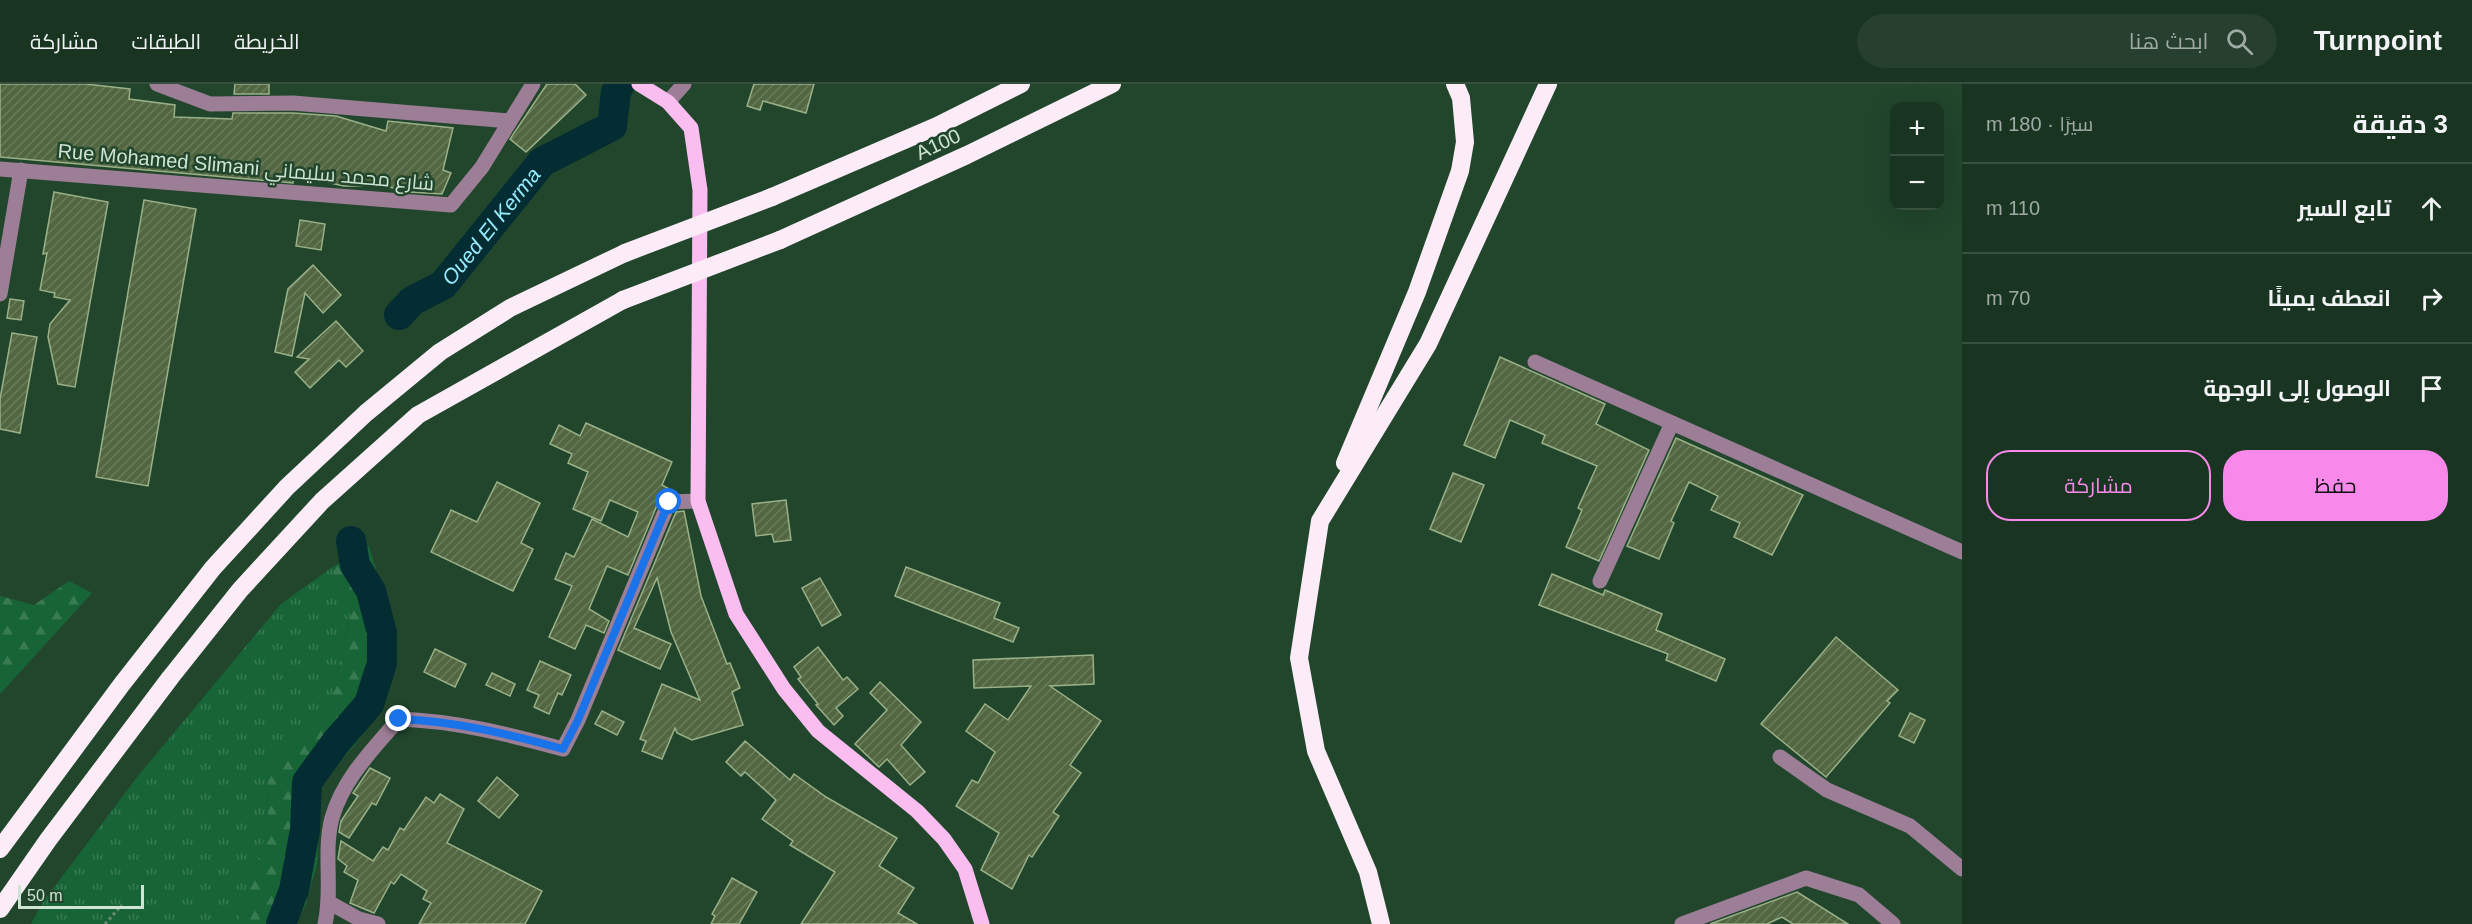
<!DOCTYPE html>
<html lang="ar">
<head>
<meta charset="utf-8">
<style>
  :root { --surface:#193421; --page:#263f2e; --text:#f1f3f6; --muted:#9faaa5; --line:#374f3f; --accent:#f888ea }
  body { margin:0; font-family:Arial,Cairo,sans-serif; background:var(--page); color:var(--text); direction:rtl }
  .controls { position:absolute; right:18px; top:18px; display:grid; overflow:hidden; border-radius:12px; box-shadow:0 6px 24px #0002 }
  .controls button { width:54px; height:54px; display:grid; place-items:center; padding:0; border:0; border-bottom:2px solid var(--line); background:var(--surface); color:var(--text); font:30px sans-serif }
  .scale { position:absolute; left:18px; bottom:15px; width:126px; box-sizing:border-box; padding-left:6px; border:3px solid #cfe4d3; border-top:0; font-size:16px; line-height:21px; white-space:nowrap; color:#cfe4d3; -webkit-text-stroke:4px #21462c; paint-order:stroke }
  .stop { position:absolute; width:18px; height:18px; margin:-14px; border:4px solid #1a73e8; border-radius:50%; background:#fff }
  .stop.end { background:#1a73e8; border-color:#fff; box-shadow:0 2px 6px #0008 }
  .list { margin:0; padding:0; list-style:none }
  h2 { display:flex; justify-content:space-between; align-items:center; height:78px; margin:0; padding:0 24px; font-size:26px }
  h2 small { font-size:20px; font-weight:400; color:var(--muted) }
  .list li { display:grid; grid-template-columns:39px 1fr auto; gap:18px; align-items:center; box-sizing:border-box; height:90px; padding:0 24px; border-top:2px solid var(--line) }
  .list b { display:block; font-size:22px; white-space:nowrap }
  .list em { font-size:20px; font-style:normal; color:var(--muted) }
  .actions { display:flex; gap:12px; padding:18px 24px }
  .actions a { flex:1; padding:14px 0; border:2px solid var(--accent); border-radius:24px; text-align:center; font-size:21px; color:var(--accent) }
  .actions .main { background:var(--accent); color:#111 }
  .icon { flex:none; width:33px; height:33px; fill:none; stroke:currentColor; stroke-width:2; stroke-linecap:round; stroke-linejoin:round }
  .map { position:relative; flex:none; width:1962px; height:840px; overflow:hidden; direction:ltr }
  header { display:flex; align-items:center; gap:36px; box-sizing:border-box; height:84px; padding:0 30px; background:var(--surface); border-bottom:2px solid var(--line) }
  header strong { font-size:28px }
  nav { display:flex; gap:33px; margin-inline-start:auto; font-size:21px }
  .search { width:420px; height:54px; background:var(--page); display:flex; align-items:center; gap:15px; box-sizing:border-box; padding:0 21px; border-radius:33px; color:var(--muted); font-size:22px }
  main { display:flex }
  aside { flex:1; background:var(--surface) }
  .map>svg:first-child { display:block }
</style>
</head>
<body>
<header>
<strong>Turnpoint</strong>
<div class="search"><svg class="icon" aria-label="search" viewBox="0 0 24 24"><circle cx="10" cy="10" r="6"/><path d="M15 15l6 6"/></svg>ابحث هنا</div>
<nav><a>الخريطة</a><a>الطبقات</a><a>مشاركة</a></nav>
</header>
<main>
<aside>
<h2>3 دقيقة<small>سيرًا · 180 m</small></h2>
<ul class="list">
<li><svg class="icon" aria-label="ahead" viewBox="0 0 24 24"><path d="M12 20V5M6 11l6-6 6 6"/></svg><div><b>تابع السير</b></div><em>110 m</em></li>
<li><svg class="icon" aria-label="right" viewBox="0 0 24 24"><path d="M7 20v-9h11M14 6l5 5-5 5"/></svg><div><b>انعطف يمينًا</b></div><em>70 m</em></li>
<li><svg class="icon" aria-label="arrive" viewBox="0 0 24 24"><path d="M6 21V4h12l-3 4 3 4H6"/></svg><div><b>الوصول إلى الوجهة</b></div></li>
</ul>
<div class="actions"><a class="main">حفظ</a><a>مشاركة</a></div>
</aside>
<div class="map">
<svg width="1962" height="840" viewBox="0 0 1962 840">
  <defs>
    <pattern id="grass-tufts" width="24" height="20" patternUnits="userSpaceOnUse" patternTransform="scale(1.5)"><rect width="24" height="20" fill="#176536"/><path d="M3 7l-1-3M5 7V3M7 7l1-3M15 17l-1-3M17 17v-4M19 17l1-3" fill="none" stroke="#387b52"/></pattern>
    <pattern id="forest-firs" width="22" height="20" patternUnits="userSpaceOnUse" patternTransform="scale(1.5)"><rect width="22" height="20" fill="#176536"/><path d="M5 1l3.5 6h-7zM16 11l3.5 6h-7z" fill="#387b52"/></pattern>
    <pattern id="building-hatch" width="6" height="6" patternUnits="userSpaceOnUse" patternTransform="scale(1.5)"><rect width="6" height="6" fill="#516641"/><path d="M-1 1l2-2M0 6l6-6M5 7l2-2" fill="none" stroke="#697c5c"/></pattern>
  </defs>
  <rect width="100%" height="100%" fill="#21462c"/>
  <polygon fill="url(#grass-tufts)" points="331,484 352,523 330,621 267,679 268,743 238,840 31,840 43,818 138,692 281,520"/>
  <g fill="url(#forest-firs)">
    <polygon points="369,462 390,532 386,604 361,653 321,702 317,781 304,825 293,840 238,840 268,743 267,679 330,621 352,524 331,484"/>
    <polygon points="69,497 92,509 0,610 0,512 34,521"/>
  </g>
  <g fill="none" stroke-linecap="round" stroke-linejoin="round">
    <g stroke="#032c33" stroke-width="30">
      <path id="s1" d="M 399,231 L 412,217 L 443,201 L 542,78 L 612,42 L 616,8 L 620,0"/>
      <polyline points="281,840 294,806 305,746 307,698 337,657 369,620 382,579 382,549 371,507 355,481 351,457"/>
    </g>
  </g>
  <g fill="url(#building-hatch)" stroke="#9ab188" stroke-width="1.5">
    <polygon points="0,0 86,0 130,5 129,15 175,21 174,33 232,35 233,29 293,29 336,32 386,47 388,37 453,44 443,86 451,89 442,110 409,108 385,102 344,102 294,91 293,99 0,73"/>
    <polygon points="235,0 269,0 269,10 234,10"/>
    <polygon points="547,0 575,0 586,11 526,68 510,55"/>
    <polygon points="754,0 814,0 806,29 763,17 760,26 747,22"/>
    <polygon points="54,108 108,118 75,303 58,300 48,253 50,240 70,216 54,213 55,209 40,206 47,169 43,170"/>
    <polygon points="144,116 196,125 148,402 96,393"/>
    <polygon points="300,136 325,140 321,166 296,162"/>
    <polygon points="313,181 341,211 323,229 305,209 292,272 275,268 288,205"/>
    <polygon points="10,215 24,217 21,236 7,234"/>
    <polygon points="336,237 363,267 346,283 339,276 310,304 295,288 309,275 297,273"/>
    <polygon points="12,249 37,253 20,349 0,345 0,315"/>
    <polygon points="1500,273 1605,320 1596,340 1649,366 1599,477 1566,463 1582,426 1578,424 1597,382 1542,359 1545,351 1510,336 1495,374 1464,361"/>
    <polygon points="586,339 672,378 662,401 669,405 660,414 628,491 607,482 589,525 609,537 604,549 586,541 575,565 549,553 572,502 555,495 566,469 574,473 592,435 628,453 638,428 610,416 601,437 573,425 588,388 568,379 572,370 550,360 559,341 580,352"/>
    <polygon points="1676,354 1803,411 1772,471 1734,453 1740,439 1711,426 1718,412 1689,398 1671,437 1674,439 1659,475 1627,462"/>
    <polygon points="1453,389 1484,401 1461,458 1430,445"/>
    <polygon points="497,398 540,419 521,459 533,465 513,507 431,468 451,426 477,438"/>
    <polygon points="786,416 791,456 774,458 772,450 756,452 752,420"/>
    <polygon points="684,427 701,512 727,580 730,579 740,604 732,608 743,641 692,656 677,649 675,644 662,675 642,667 646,657 640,655 662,600 700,616 671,548 657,494 634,544 671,560 660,585 618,566 676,428"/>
    <polygon points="906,483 1000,519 994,534 1019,544 1013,558 895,512"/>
    <polygon points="1552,490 1603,511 1605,506 1662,530 1656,546 1725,575 1716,597 1666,576 1668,570 1539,521"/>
    <polygon points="820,494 841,531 822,542 802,504"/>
    <polygon points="1836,553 1898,606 1887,617 1890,619 1826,693 1761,640"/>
    <polygon points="818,563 843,596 847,593 858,605 836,624 843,632 834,641 816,621 818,620 798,595 801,593 794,583"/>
    <polygon points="435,565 466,580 455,603 424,588"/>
    <polygon points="1093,571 1094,600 1050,602 1101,637 1070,681 1081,689 1053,728 1059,732 1032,773 1029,771 1012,805 981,786 999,749 956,722 972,696 978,699 995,668 966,647 985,620 1008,636 1031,602 974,604 973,576"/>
    <polygon points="540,577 571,591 562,611 558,609 549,630 534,623 539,611 527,606"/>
    <polygon points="492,589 515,600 510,612 486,601"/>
    <polygon points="880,598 921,638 901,661 925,688 910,701 887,675 879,683 855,660 887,626 870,609"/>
    <polygon points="602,627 624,638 617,651 595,640"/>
    <polygon points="1910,629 1925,636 1914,659 1899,652"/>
    <polygon points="745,657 790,696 794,690 826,713 897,754 879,782 914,804 898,829 917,840 801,840 835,788 790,761 793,757 762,735 776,716 745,688 741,692 726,678"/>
    <polygon points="370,684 390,694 376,721 372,719 349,754 339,748 341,737 358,712 353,709"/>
    <polygon points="497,693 518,711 499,734 478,717"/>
    <polygon points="440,710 464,725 447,759 542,807 525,840 419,840 431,819 423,815 427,807 401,790 394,800 391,798 374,829 350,819 358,796 344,788 347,782 338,775 341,757 373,777 383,763 388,766 400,744 404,746 426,713 434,719"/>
    <polygon points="732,794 757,808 739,840 711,840 715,832 712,830"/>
    <polygon points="1797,808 1848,840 1793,840 1782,833 1767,840 1710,840"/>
  </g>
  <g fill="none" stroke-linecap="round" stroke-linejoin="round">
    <polyline stroke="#698771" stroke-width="3" stroke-dasharray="3 3" stroke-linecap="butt" points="105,840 122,821"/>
    <g stroke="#9c7e97" stroke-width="15">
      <polyline points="157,0 210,20 293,19 510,37"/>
      <polyline points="668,18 684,0"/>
      <polyline points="0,85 451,121 482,83 533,0"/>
      <polyline points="0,210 21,86"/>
      <polyline points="1535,278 1962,468"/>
      <polyline points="1600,497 1672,339"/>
      <polyline points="1780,673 1827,706 1910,742 1962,785"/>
      <polyline points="330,819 359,835 378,840"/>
      <path d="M 325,840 C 333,806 323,767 332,734 C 343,695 373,665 399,635 C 455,637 508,650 563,665 L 578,636 L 669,418 L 698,417"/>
      <polyline points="1682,840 1806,794 1859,811 1893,840"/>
    </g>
    <polyline stroke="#fabdf0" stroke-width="15" points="639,0 668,18 691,44 700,106 698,417 736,530 784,605 818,647 917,727 944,755 965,785 982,840"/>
    <g stroke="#fbecf8" stroke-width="18">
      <polyline points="772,113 937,42 1021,0"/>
      <polyline points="780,156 967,71 1112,0"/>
      <polyline points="1345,379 1417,208 1460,87 1465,58 1461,14 1455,0"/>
      <polyline points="0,765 122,600 213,484 287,403 366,329 440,268 510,224 625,169"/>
      <polyline points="0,825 48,756 170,594 240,506 322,417 418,331 623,216"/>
      <polyline points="1381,840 1368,788 1316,667 1299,574 1320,437 1428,260 1548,0"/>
    </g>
    <g stroke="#fbecf8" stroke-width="18">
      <polyline points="625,169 772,113"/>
      <polyline points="623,216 780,156"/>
    </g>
  </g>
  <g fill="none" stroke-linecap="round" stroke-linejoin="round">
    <path stroke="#1a73e8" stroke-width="8" d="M 399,635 C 455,637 508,650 563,665 L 578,636 L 669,418"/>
  </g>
  <g text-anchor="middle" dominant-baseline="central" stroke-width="5" stroke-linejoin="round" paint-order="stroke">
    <g font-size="20" fill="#cfe4d3" stroke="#21462c">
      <text transform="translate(938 60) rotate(-25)">A100</text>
      <text transform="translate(246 83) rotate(5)">Rue Mohamed Slimani شارع محمد سليماني</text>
    </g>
    <g font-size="21" font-style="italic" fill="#96ebfc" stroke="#21462c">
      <text stroke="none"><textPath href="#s1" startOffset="130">Oued El Kerma</textPath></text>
    </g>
  </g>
</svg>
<div class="controls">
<button>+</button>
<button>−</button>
</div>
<div class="scale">50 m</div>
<div class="stop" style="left:669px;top:418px"></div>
<div class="stop end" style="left:399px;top:635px"></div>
</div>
</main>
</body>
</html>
